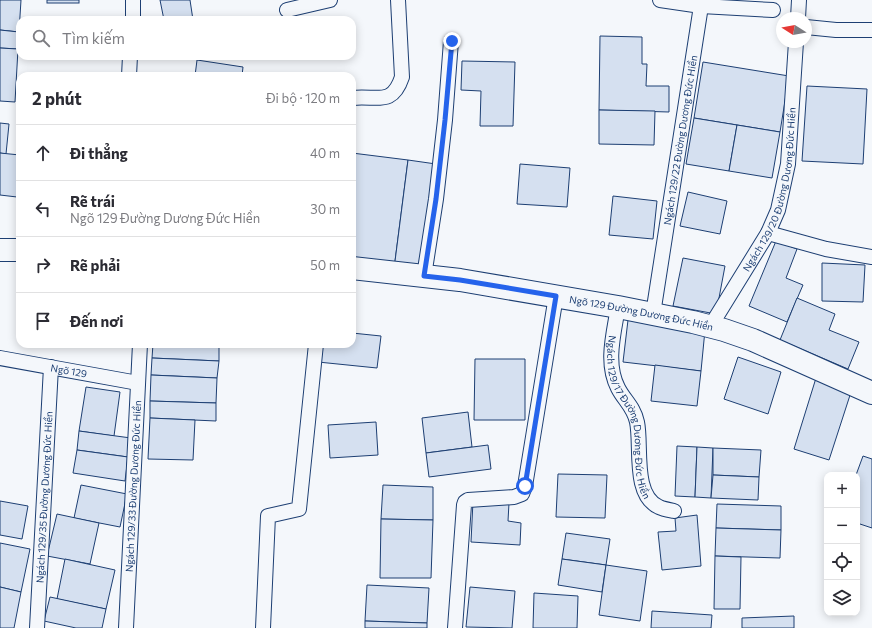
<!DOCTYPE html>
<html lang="vi">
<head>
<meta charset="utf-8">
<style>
  :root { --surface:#fff; --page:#f7f7f7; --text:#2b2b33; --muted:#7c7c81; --line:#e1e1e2 }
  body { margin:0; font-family:Commissioner,sans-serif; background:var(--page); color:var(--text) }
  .controls { position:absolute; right:12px; bottom:12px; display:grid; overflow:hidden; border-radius:8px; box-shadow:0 2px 10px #0003 }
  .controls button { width:36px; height:36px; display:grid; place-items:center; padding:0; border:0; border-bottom:1px solid var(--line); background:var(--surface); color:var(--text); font:20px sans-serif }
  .compass { position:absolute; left:776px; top:12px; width:36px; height:36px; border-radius:50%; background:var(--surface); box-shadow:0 2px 10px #0003; rotate:281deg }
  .stop { position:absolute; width:12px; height:12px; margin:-9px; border:3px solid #2563eb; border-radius:50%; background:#fff }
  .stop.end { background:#2563eb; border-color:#fff; box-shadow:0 1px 4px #0008 }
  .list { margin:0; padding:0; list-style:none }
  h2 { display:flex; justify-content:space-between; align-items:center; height:52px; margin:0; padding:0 16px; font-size:17px }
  h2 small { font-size:13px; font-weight:400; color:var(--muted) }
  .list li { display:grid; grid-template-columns:26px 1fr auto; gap:12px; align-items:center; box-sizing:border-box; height:56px; padding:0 16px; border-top:1px solid var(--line) }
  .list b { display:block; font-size:15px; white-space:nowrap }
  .list p { margin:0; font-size:13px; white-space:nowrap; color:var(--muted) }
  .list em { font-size:13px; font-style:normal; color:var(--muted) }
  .icon { flex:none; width:22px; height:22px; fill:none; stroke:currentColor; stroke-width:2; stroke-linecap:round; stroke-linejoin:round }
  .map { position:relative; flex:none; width:872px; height:628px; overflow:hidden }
  .search { position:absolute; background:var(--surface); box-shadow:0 2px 10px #0003; left:16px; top:16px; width:340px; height:44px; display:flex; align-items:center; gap:10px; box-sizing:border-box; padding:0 14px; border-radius:12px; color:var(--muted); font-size:15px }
  .panel { position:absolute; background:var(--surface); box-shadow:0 2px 10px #0003; left:16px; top:72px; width:340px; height:276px; border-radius:12px }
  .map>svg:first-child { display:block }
</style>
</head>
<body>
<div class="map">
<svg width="872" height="628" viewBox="0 0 872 628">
  <rect width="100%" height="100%" fill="#f4f7fb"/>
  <g fill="#d5e0f0" stroke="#1d3f73">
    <polygon points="0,0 21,0 19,32 0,30"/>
    <rect x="47" y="0" width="32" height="3"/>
    <polygon points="160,0 190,0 193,20 164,20"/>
    <polygon points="0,30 19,32 18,49 0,48"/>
    <polygon points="600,36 642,37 642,64 647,64 646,86 669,86 669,112 599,110"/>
    <polygon points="0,48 18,49 15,102 0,101"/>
    <polygon points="197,60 243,67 242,76 195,76"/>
    <polygon points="462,61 515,62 513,126 480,126 481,91 461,90"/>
    <polygon points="703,62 789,76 780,132 694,118"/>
    <polygon points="807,86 867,89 863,164 802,161"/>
    <polygon points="599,110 655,111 654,145 599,144"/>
    <polygon points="694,118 737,125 729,171 686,164"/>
    <polygon points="0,123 9,124 6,154 0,153"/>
    <polygon points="737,125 780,132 772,178 729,171"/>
    <polygon points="0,153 20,155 17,197 0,195"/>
    <polygon points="352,153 408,160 394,269 352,264"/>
    <polygon points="408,160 436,164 423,273 394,269"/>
    <polygon points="520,164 570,168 567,207 517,204"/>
    <polygon points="20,166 20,197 17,197"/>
    <polygon points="688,192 727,201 720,234 680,226"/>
    <polygon points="613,196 657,201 653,239 609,235"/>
    <polygon points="776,241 797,249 786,278 803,285 787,322 749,306"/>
    <polygon points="683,258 725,266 716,314 673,306"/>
    <polygon points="822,263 865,265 863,302 822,301"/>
    <polygon points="797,298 835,314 829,330 859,342 848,369 780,340"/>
    <polygon points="628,320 705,330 701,371 623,362"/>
    <polygon points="352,333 381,336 377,368 318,362 319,344 352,344"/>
    <polygon points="153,344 219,344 219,361 152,358"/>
    <polygon points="738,357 781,372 768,414 724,399"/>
    <polygon points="152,358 219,361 217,378 151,375"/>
    <polygon points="475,359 525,359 525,420 474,420"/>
    <polygon points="655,365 701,371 697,406 651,401"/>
    <polygon points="151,375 217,378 216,403 150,401"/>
    <polygon points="816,378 852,389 829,460 794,449"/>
    <polygon points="86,387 120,392 114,436 79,431"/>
    <polygon points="150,401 216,403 216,421 150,418"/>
    <polygon points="468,412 472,447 426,453 422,418"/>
    <polygon points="150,418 195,420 193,460 148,459"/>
    <polygon points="376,422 378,455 330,458 328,425"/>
    <polygon points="79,431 131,438 128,457 77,450"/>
    <polygon points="488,445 491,469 429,477 426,453"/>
    <polygon points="677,446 697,447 695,497 675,496"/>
    <polygon points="697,447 713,448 711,498 695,497"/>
    <polygon points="713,448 761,450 759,477 713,475"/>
    <polygon points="77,450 128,457 125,481 73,473"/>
    <polygon points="863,456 872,459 872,528 857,523 856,475"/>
    <polygon points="558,474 607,475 605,518 556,517"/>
    <polygon points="713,475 759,477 758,500 711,498"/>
    <polygon points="81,485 127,494 120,527 74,518"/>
    <polygon points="383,485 433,487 433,520 381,519"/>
    <polygon points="0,501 28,506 22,539 0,535"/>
    <polygon points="473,501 509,503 508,521 521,523 520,545 471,542"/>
    <polygon points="717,504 781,506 781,530 716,528"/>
    <polygon points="57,514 99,523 90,564 47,556"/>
    <polygon points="697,515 701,566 662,570 658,532 676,531 675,518"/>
    <polygon points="381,519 433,520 431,578 380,578"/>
    <polygon points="716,528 781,530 780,558 715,556"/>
    <polygon points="566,533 610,539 606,565 562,559"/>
    <polygon points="0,543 30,549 21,592 0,587"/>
    <polygon points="715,556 741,557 740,609 714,609"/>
    <polygon points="65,559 115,570 106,609 57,599"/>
    <polygon points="562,559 606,565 602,592 558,585"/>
    <polygon points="606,565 647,571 640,621 599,615"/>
    <polygon points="367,585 429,588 427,623 365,621"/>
    <polygon points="0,587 21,592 14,628 0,628"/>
    <polygon points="470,587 515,591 512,628 466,627"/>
    <polygon points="534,593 578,596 577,628 533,628"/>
    <polygon points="50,597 106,609 102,628 76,628 44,621"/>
    <polygon points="652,611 712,615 711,628 651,628"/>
    <polygon points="794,616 794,628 742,628 742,618"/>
    <polygon points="365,621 427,623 427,628 365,628"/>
  </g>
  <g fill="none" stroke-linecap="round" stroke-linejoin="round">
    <defs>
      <g id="lane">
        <polyline points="701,6 773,10"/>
        <polyline points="287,10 330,0"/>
        <polyline points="798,18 799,0"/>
        <polyline points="133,20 133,0"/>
        <polyline points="806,27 836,30 872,30"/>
        <polyline points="129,76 130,56"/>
        <path d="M 352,98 C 377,95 392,107 402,77 L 398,0"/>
        <polyline points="768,233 826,249 872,257"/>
        <polyline points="424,276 436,199 445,120 451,41"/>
        <path id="s1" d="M 618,307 C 614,333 605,363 618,388 C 624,400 634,407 637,422 C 642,445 632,495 659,507 C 663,509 669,510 674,511"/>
        <path id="s2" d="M 653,314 L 701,6 L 660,0"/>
        <path id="s3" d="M 710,327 L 768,233 L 778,210 L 788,164 L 796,42"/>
        <path id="s4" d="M 0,358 L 138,383"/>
        <path id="s5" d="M 37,628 L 51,367"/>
        <path id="s6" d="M 126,628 L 140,344"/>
        <polyline points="263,628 268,516 299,509 316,344"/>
        <polyline points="455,628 464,505 465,502 468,500 514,497 522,494 525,486 556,296"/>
      </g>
      <g id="street">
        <polyline points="0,250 20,250"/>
        <path id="s7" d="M 352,268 L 460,280 L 618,307 L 693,322 L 724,330 L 753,340 L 872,393"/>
      </g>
    </defs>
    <use href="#lane" stroke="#1d3f73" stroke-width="16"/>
    <use href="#street" stroke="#1d3f73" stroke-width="24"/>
    <use href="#lane" stroke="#f4f7fb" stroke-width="14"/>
    <use href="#street" stroke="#f4f7fb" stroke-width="22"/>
  </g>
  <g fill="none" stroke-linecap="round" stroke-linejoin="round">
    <polyline stroke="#2563eb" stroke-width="5" points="452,41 445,120 436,199 424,276 460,280 556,296 525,486"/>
  </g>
  <g text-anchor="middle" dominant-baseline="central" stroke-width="3" stroke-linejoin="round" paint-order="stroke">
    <g font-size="10" fill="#1d3f73" stroke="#f4f7fb">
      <text stroke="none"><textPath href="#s2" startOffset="176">Ngách 129/22 Đường Dương Đức Hiền</textPath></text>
      <text stroke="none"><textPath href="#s3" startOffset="153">Ngách 129/20 Đường Dương Đức Hiền</textPath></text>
      <text stroke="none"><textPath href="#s7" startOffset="293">Ngõ 129 Đường Dương Đức Hiền</textPath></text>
      <text stroke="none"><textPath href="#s4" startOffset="70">Ngõ 129</textPath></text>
      <text stroke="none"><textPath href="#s1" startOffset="114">Ngách 129/17 Đường Dương Đức Hiền</textPath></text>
      <text stroke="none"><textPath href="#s6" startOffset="142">Ngách 129/33 Đường Dương Đức Hiền</textPath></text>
      <text stroke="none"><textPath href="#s5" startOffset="131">Ngách 129/35 Đường Dương Đức Hiền</textPath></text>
    </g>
  </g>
</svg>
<div class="controls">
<button>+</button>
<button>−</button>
<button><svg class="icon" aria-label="locate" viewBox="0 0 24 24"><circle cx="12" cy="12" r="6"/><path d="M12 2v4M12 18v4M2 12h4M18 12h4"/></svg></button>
<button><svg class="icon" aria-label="layers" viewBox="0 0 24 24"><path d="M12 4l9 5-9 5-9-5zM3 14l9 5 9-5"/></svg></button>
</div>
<svg class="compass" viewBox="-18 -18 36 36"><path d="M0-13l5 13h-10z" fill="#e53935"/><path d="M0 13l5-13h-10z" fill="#7c7c81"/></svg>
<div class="stop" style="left:525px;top:486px"></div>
<div class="stop end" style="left:452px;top:41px"></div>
<div class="search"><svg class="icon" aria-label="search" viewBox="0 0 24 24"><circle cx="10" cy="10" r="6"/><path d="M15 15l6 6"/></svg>Tìm kiếm</div>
<section class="panel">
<h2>2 phút<small>Đi bộ · 120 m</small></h2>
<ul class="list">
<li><svg class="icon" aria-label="ahead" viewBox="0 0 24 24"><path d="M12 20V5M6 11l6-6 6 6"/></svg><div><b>Đi thẳng</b></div><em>40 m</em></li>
<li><svg class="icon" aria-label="left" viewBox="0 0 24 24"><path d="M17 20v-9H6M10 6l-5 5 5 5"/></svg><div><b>Rẽ trái</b><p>Ngõ 129 Đường Dương Đức Hiền</p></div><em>30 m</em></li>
<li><svg class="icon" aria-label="right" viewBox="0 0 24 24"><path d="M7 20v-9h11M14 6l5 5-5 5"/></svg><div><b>Rẽ phải</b></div><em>50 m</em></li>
<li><svg class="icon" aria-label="arrive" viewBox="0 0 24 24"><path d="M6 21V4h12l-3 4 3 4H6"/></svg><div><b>Đến nơi</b></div></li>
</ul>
</section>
</div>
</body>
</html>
